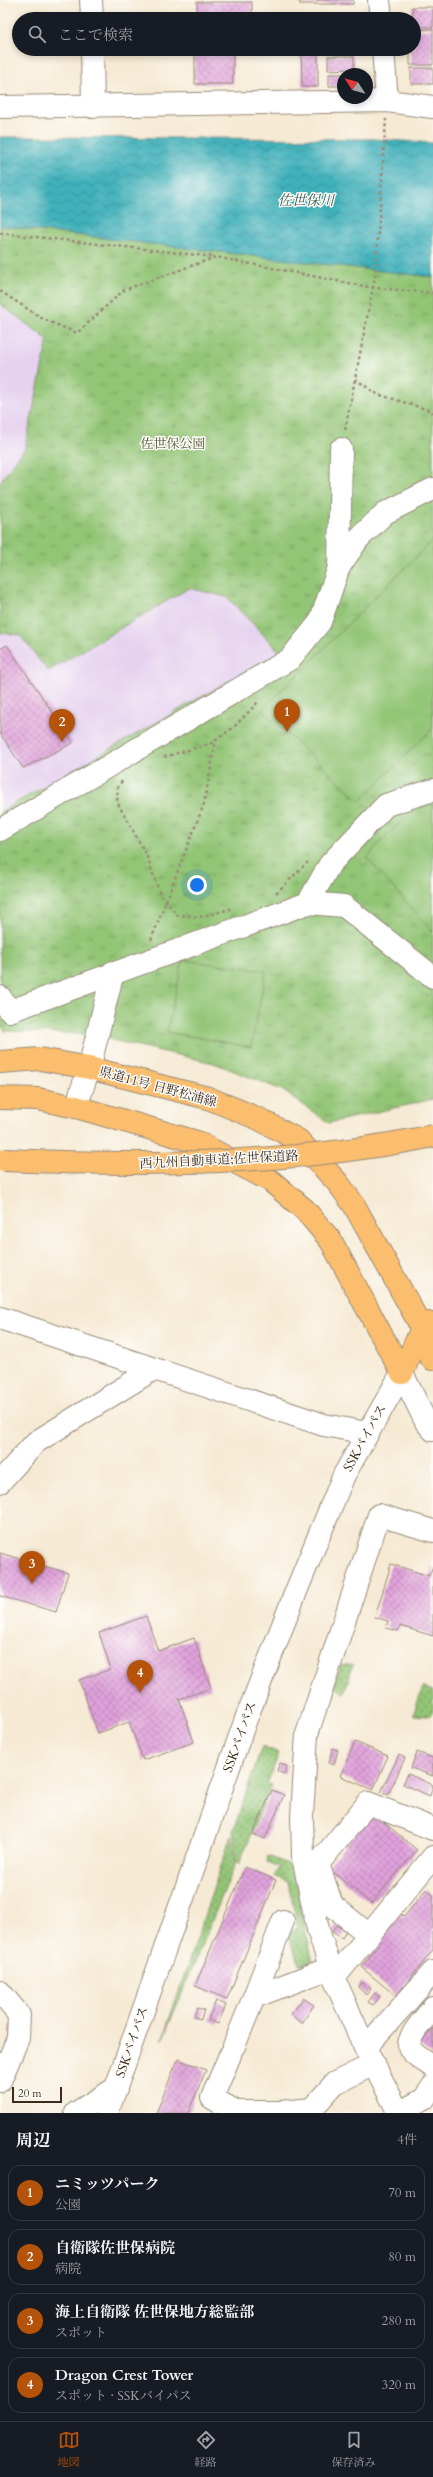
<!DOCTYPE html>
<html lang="ja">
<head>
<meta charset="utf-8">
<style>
  :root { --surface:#171b24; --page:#242831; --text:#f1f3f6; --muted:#9ea1a6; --line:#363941; --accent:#b45309 }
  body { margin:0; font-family:Cardo,"Noto Serif JP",serif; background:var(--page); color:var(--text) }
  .compass { position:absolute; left:337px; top:68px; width:36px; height:36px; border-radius:50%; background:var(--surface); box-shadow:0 2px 6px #0003; rotate:306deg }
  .scale { position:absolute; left:12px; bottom:10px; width:50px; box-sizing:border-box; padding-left:4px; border:2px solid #3b2a1e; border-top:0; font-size:11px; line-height:14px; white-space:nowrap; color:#3b2a1e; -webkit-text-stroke:3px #fdfcf7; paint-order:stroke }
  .you { position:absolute; left:197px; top:885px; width:14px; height:14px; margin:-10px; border:3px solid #fff; border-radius:50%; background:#1a73e8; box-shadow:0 0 0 6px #1a73e833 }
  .badge { display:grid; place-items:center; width:26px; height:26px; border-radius:50%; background:var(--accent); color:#fff; font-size:13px; font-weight:700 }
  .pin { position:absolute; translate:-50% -33px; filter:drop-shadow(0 1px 2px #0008) }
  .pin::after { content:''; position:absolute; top:21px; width:14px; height:12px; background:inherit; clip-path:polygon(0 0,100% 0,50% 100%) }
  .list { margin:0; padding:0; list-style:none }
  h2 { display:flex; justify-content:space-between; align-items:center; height:52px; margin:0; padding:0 16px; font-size:17px }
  h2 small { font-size:13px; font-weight:400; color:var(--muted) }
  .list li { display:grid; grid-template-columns:26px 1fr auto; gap:12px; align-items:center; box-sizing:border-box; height:56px; margin:0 8px 8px; padding:0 8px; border:1px solid var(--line); border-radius:12px }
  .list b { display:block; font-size:15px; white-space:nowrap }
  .list p { margin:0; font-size:13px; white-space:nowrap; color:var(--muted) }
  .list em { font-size:13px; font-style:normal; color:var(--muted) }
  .icon { flex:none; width:22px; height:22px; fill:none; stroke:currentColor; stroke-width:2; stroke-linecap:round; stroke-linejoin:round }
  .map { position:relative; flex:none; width:433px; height:2113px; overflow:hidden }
  .search { position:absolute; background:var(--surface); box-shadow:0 2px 6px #0003; left:12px; right:12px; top:12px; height:44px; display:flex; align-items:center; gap:10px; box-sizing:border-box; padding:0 14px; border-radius:22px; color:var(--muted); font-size:15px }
  .sheet { height:308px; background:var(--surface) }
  nav { display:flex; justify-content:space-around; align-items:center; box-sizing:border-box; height:56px; border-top:1px solid var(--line); background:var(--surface); font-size:11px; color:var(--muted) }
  nav a { display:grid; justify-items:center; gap:2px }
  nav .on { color:var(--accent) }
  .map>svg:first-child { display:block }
</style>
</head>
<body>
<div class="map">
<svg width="433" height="2113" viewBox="0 0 433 2113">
  <defs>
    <pattern id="grass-dots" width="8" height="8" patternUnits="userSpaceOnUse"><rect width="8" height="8" fill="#93c576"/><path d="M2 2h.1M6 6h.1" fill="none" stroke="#79a060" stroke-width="1.8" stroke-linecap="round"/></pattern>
    <pattern id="park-tufts" width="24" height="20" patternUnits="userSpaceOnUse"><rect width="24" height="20" fill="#93c576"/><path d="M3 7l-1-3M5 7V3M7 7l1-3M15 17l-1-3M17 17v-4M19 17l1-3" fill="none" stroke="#79a060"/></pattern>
    <pattern id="water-waves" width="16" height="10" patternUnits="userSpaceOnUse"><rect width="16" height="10" fill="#41b1bb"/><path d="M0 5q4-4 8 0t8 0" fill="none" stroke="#389097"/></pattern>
    <pattern id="building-cross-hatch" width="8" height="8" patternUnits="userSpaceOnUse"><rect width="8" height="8" fill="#e1a2dc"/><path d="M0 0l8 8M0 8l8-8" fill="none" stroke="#b884b2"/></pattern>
  </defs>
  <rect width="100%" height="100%" fill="#fdfcf7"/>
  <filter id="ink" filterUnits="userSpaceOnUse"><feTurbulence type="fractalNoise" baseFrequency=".025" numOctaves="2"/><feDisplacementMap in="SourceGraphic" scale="8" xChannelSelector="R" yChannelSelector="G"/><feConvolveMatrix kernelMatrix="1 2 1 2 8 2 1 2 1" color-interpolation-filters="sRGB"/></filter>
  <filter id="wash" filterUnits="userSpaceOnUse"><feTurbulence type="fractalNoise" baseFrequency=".012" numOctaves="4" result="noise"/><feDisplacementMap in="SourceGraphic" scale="16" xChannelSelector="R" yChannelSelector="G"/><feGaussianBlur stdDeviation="0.9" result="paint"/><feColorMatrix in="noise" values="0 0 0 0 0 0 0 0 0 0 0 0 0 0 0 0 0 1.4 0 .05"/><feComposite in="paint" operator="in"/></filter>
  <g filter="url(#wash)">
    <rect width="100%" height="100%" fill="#f6ead4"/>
    <g fill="#e6d2f0">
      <polygon points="0,304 48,339 25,448 0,482"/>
      <polygon points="189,588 227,597 280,652 0,812 0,633 20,635 48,671"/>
    </g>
    <g fill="url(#grass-dots)" stroke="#67784a">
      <polygon points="345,1665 353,1665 344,1693 334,1686 340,1666"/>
      <polygon points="423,1687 433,1691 433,1711 429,1716 414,1715 414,1712"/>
      <polygon points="262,1746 279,1753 267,1784 271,1785 239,1864 236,1863 233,1831"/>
      <polygon points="231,1836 235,1865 162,2041"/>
      <polygon points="268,1856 295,1867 301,1913 313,1961 305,1964 299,1964 287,1933 298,1928 288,1882 275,1876 279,1867 267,1862"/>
    </g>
    <polygon fill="url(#park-tufts)" stroke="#67784a" points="0,226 433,277 433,1099 329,1123 282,1090 214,1063 85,1034 5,1031 0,1024 0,812 280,652 227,597 189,588 48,671 20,635 0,633 0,482 25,448 48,340 0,304"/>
    <g fill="#93c576" stroke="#67784a">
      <polygon points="433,540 433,728 360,801 262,710"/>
      <path d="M 433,801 L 433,932 L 367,858 C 386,833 405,817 433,801 Z"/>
      <polygon points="183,960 266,971 251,1047 167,1032"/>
    </g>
    <polygon fill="url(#water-waves)" stroke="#3e6e6c" points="0,137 373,139 433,143 433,277 0,226"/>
    <g id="blocks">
      <g fill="url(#building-cross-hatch)">
        <rect x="300" y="0" width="53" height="4"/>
        <rect x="197" y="2" width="55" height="17"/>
        <polygon points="412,7 433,7 433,27 414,27"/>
        <rect x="320" y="16" width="35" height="3"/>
        <polygon points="433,29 433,65 410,65 410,49 414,49 414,30"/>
        <polygon points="301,49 318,49 318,87 302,87"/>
        <rect x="320" y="49" width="35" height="4"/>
        <polygon points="233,50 233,84 195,84 195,51"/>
        <polygon points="328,56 354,56 354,69 328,70"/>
        <rect x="411" y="68" width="22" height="16"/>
        <rect x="329" y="74" width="14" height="12"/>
        <polygon points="7,645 73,743 23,768 0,733 0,649"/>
        <polygon points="0,1553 68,1573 56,1612 0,1596"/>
        <polygon points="391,1564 429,1576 433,1566 433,1636 400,1626 398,1631 386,1628 388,1621 375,1617"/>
        <polygon points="146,1616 158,1651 194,1638 211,1688 179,1699 194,1742 143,1760 129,1722 98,1733 79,1680 111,1669 99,1633"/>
        <polygon points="355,1742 388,1756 373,1790 340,1776"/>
        <polygon points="332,1748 338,1750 334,1765 329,1763"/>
        <polygon points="417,1752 433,1758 433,1776 411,1768"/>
        <polygon points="399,1755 405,1758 388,1795 381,1792"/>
        <polygon points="280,1763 287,1766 284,1774 277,1771"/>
        <polygon points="408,1774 433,1785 430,1796 403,1784"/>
        <polygon points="272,1790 284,1795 265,1839 253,1834"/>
        <polygon points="373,1813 417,1850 371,1904 327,1867"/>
        <polygon points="245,1867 276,1880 227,1999 195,1986"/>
        <polygon points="426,1889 433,1895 433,1950 396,1996 361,1967 381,1942 377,1939 399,1912 404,1917"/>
        <polygon points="336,1925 346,1931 342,1938 332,1932"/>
        <polygon points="362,1982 371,1989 366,1995 358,1987"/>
        <polygon points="375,1993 380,1997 373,2005 368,2002"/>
        <polygon points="303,1998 314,2005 302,2023 291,2015"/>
        <polygon points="216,2001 226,2005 218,2024 208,2020"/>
        <polygon points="197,2008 204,2010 201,2019 194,2017"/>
        <polygon points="433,2028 433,2056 419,2045"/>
        <polygon points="178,2059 206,2070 188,2113 156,2113"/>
      </g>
    </g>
  </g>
  <g filter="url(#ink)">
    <use href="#blocks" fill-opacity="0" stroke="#988a79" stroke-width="1"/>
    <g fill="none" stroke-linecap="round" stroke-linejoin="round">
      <defs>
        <g id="minor">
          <polyline points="91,0 92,19"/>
          <polyline points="379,0 381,19"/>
          <polyline points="92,49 93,107"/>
          <polyline points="383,49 387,101"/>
          <polyline points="0,107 387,101 433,107"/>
          <polyline points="339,567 341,449"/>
          <polyline points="0,830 290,659 320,622 339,567 358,539 385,513 433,489"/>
          <polyline points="308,903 344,906 433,977"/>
          <polyline points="0,997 10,1011 308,903 330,864 386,805 433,790"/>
          <polyline points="76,1107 89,1068 113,972"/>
          <polyline points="0,1318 324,1425 367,1433"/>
          <polyline points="402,1373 426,1422 433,1430"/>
          <polyline points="0,1482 36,1442 154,1369"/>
          <polyline points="369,1935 332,1905 318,1864 368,1803 433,1829"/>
          <polyline points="334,1978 433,1857"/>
          <polyline points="0,1992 19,2015 18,2038 0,2081"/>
          <polyline points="254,1997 283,1921"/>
          <path d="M 433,2008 C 427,2016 404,2039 410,2049 C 415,2056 426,2062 433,2067"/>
          <polyline points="234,2046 254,1997 330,1968"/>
          <polyline points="365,2048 433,1972"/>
          <polyline points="230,2055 212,2098 237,2112 279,2112 313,2109"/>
          <polyline points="76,2113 116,2088"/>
          <polyline points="107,2113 246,1719 297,1589 344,1475 402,1373"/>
          <polyline points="308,2113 335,2083 374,2064"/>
          <polyline points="399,2113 365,2048 334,1978 318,1930 303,1857 302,1816 307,1734 379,1515 433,1531"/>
          <polyline points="399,2113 424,2099 433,2086"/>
        </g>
        <g id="major">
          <polyline points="0,1062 40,1059 89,1068 208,1098 259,1119 298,1140 338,1183 354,1205 422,1328 432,1359"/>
          <polyline points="0,1098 38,1099 76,1107 197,1142 271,1181 305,1210 331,1241 402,1373"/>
          <polyline points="402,1373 422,1328 428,1323"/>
        </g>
      </defs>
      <use href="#minor" stroke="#988a79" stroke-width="24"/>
      <use href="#major" stroke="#988a79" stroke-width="24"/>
      <g stroke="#988a79" stroke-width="2.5" stroke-dasharray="3 3" stroke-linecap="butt">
        <polyline points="0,233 215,257"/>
        <polyline points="0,291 43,319 77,333 124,290 216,257 373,288 433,293"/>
        <polyline points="355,379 377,394 429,410 433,413"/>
        <polyline points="345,430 375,277 386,119"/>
        <polyline points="164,757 212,743 234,727 259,701"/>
        <polyline points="122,781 118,787 117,802 146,854 160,894 177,915 200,917 231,909"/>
        <polyline points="276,893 308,862"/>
        <polyline points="151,940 204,804 216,740"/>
      </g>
      <use href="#minor" stroke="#fff" stroke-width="22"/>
      <use href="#major" stroke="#fbbe6e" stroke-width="22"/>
      <defs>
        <path id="highway-bridge" d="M 4,1160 C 148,1166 291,1165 433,1136"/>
      </defs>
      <use href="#highway-bridge" stroke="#988a79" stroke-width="24" stroke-linecap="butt"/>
      <use href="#highway-bridge" stroke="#fbbe6e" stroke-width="22"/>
    </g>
  </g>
  <g text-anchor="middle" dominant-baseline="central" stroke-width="3" stroke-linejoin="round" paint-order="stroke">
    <g font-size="13" fill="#555838" stroke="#fdfcf7">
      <text x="173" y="444">佐世保公園</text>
    </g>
    <g font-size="13" fill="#3b2a1e" stroke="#fdfcf7">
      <text transform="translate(158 1087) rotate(15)">県道11号 日野松浦線</text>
      <text transform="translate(219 1160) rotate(-3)">西九州自動車道;佐世保道路</text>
      <text transform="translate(365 1438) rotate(-61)">SSKバイパス</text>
      <text transform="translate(240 1737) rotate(-70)">SSKバイパス</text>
      <text transform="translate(132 2042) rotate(-71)">SSKバイパス</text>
    </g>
    <g font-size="14" font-style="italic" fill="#3d605d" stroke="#fdfcf7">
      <text x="306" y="200">佐世保川</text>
    </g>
  </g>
</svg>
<svg class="compass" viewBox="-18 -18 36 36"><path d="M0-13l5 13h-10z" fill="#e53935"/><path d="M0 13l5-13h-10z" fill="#9ea1a6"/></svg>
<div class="scale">20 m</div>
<div class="you"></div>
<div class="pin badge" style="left:287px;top:732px">1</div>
<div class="pin badge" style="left:62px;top:742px">2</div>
<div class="pin badge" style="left:32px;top:1584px">3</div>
<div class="pin badge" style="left:140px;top:1693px">4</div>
<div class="search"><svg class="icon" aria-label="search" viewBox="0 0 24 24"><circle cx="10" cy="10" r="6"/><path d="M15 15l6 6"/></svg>ここで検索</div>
</div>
<section class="sheet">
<h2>周辺<small>4件</small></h2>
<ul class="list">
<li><span class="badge">1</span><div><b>ニミッツパーク</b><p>公園</p></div><em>70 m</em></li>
<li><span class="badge">2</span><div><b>自衛隊佐世保病院</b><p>病院</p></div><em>80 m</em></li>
<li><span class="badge">3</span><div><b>海上自衛隊 佐世保地方総監部</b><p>スポット</p></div><em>280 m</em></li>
<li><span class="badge">4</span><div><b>Dragon Crest Tower</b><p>スポット · SSKバイパス</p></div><em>320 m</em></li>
</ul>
</section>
<nav>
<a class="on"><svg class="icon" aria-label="map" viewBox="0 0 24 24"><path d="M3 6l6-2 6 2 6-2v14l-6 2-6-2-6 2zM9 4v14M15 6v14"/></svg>地図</a>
<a><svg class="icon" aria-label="directions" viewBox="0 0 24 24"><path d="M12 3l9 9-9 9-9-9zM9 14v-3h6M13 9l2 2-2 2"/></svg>経路</a>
<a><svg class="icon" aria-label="saved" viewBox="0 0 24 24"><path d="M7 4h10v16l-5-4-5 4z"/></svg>保存済み</a>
</nav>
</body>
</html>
